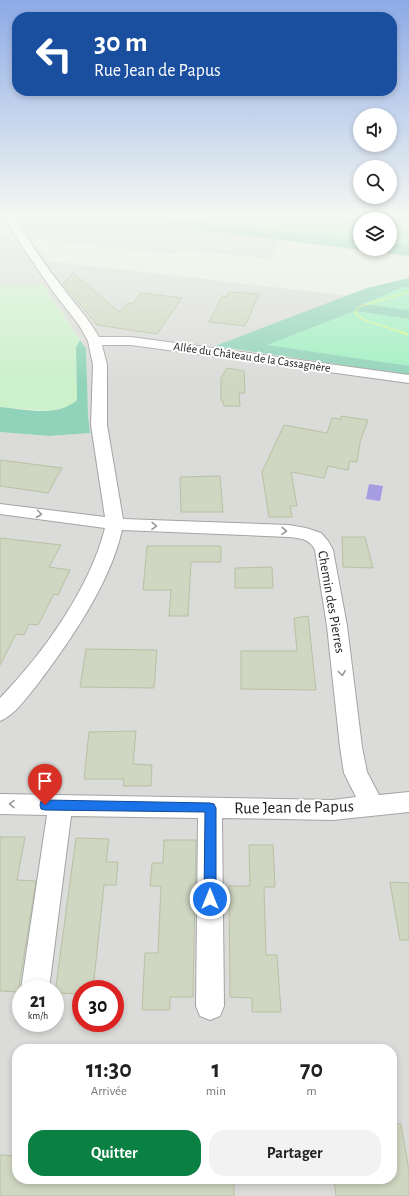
<!DOCTYPE html>
<html lang="fr">
<meta charset="utf-8">
<style>
:root{--surface:#fff;--page:#f2f2f2;--text:#222;--muted:#767676;--accent:#0b8043}
body{margin:0;font-family:"Alegreya Sans",sans-serif;background:var(--page);color:var(--text);height:100vh;display:flex;flex-direction:column;font-size:15px;white-space:nowrap}
*{box-sizing:border-box;margin:0}
p{font-size:13px;color:var(--muted)}
.icon{flex:none;width:22px;height:22px;fill:none;stroke:currentColor;stroke-width:2;stroke-linecap:round;stroke-linejoin:round}
.map{position:relative;flex:1;overflow:hidden}
.side{position:absolute;left:12px;top:1044px;width:385px;height:140px;display:flex;flex-direction:column;background:var(--surface);border-radius:16px;box-shadow:0 2px 6px #0003}
.side>*{flex:none}
.banner{position:absolute;left:12px;top:12px;width:385px;height:84px;border-radius:16px;box-shadow:0 2px 6px #0003;background:#1a4fa0;color:#fff;overflow:hidden}
.buttons{position:absolute;left:353px;top:108px;display:grid;gap:8px}
.buttons a{display:grid;place-items:center;width:44px;height:44px;border-radius:50%;background:var(--surface);box-shadow:0 2px 6px #0003;font-size:20px}
.speed{position:absolute;left:12px;top:980px;display:flex;gap:8px;font-size:20px;font-weight:700;text-align:center}
.speed>*{display:grid;place-content:center;width:52px;height:52px;border-radius:50%;background:var(--surface);box-shadow:0 2px 6px #0003;line-height:1}
.speed small{font-size:10px;font-weight:400}
.speed .limit{border:6px solid #d22;background:#fff;color:#111}
.pin{position:absolute;display:grid;place-items:center;width:34px;height:34px;color:#fff;margin:-41px -17px;border-radius:50% 50% 50% 0;rotate:-45deg;box-shadow:0 0 4px #0007}
.pin .icon{rotate:45deg}
.me{position:absolute;width:44px;margin:-22px;rotate:0deg;stroke-linejoin:round;filter:drop-shadow(0 0 3px #0008)}
.turn{display:flex;align-items:center;gap:14px;height:84px;padding:0 16px;font-size:18px}
.turn .icon{width:52px;height:52px;stroke-width:2.5}
.turn b{display:block;font-size:28px;line-height:34px}
.eta{display:flex;justify-content:space-evenly;align-items:center;height:68px;text-align:center}
.eta b{font-size:24px;font-weight:700;line-height:28px}
.action{display:flex;gap:8px;margin-top:auto;padding:8px 16px}
.action a{flex:1;height:46px;border-radius:16px;background:var(--accent);color:#fff;font-size:16px;font-weight:700;line-height:46px;text-align:center}
.action a+a{background:var(--page);color:var(--text)}
.map>svg:first-child{display:block}
.residential{fill:#dbdbd9;fill-rule:evenodd}
.farmland{fill:#cbf0ca}
.grass{fill:#a1efc2}
.forest{fill:#91d3ba}
.water{fill:#a69ce2}
.building{fill:#cfd6c1;stroke:#b7c2a2}
.lines{fill:none;stroke-linecap:round;stroke-linejoin:round}
.minor-casing{stroke:#a4a4a4;stroke-width:2}
.path-far1{stroke:#fdff62;stroke-width:1.5;stroke-dasharray:1 1;stroke-linecap:butt}
.path{stroke:#fdff62;stroke-width:2;stroke-dasharray:1.5 1.5;stroke-linecap:butt}
.minor{fill:#fff;fill-rule:evenodd}
.oneway{stroke:#999}
.route{fill:#1a73e8;stroke:#114b97}
.labels{text-anchor:middle;dominant-baseline:central;stroke-width:4;stroke-linejoin:round;paint-order:stroke}
.far-street-label{font-size:12px;fill:#1d1d1d;stroke:#fff}
.street-label{font-size:14px;fill:#1d1d1d;stroke:#fff}
.near-street-label{font-size:17px;fill:#1d1d1d;stroke:#fff}
</style>
<div class="map">
<svg width="409" height="1196" viewBox="0 0 409 1196">
<rect width="100%" height="100%" fill="#e7efe1"/>
<!-- residential -->
<path class="residential" d="M1,216H198L284,235L269,259L178,249L175,254L34,239L32,242L47,261L359,297L409,369V1196H0V432L49,436L90,433L88,414L86,348L43,285H0V237L10,235ZM21,989H55V1023H21ZM81,989H115V1023H81ZM17,1049H392V1179H17Z"/>
<!-- farmland -->
<path class="farmland" d="M0,285H43L80,340L76,347L77,399L70,406L50,411L0,407Z"/>
<!-- grass -->
<path class="grass" d="M209,216H409V245L390,243V219H360V240L203,223Z
M409,287V310L362,304L401,288Z
M355,311L409,319V368L408,366L266,345Z"/>
<!-- forest -->
<path class="forest" d="M164,216H209L204,223L360,240V249H390V243L409,245V256L168,226Z
M409,278V287L401,288L363,304L409,310V319L355,311L267,345L409,366V375L215,346L367,288Z
M80,340L86,348L88,414L90,433L49,436L0,432V407C25,409 57,418 77,400L76,347Z"/>
<!-- water -->
<path class="water" d="M369,484L383,486L380,501L366,499Z"/>
<!-- building -->
<path class="building" d="M73,273L119,312L128,303L132,304L141,293L182,298L157,334L97,325L63,284Z
M229,292L259,294L245,326L209,322L222,296L227,297Z
M227,368L244,371L245,393H239L240,406H224L223,401H221V378Z
M341,416L368,420L360,442L357,462L350,461L348,470L328,466L324,478L291,472L297,506H290L292,517H269L262,472L284,425L327,433L332,418L341,419Z
M0,460L47,466L62,468L48,493L0,486Z
M220,476L223,512H181L180,477Z
M342,537H365L373,568L343,567Z
M0,538L61,545L49,567L70,570L58,595L54,594L38,625L29,624L24,635L16,634L0,665Z
M147,546H221V562H191L188,616H169L171,590H143Z
M272,567L273,588H235V568Z
M308,616L316,690L241,689V651H297L294,618Z
M86,649L157,650L154,688L80,687Z
M136,731L133,764L152,765L151,786H123L124,779H84L89,732Z
M0,837H25L17,880L36,881L18,992L0,991Z
M76,838L109,839L106,862H118L116,885H104L93,989H81V994L55,993Z
M164,840H196L193,997H170V1010H142L145,953H158L161,886H150L152,863H163Z
M249,845H273L275,887H264L266,955H277L281,1012H252V998L230,997L229,886H250Z
M390,882L409,883V940H400Z
M392,1124H401L409,1171V1196H336L334,1179H392Z
M0,1155L17,1156V1179H234V1196H0Z"/>
<g class="lines">
<!-- minor casing -->
<g class="minor-casing">
<path id="minor" d="M5,216H15C29,242 45,265 63,288C75,304 89,319 99,337H131L409,375V383L131,345H102L107,365V425L123,519L289,525L306,528L321,533L328,541L333,550L347,626L362,747L367,772L379,795L409,792V812L333,820L222,818L224,1006L220,1016L210,1020L200,1016L196,1006L198,818L71,816L49,989H21L47,815L0,814V794L333,800L356,797L344,773L340,747L327,626L315,550C310,539 300,538 289,537L122,530C110,584 70,641 37,685C27,697 15,715 0,721V698C43,654 90,588 105,528L0,514V504L105,517L91,425L93,365L88,341L79,325L54,293L16,237Z"/>
</g>
<!-- path-far1 -->
<path class="path-far1" d="M404,333L364,320L355,313L358,307L409,292"/>
<!-- path -->
<path class="path" d="M401,332L409,335"/>
<!-- minor -->
<use href="#minor" class="minor"/>
</g>
<!-- one-way arrows -->
<defs><path id="oneway-chevron" d="M-2-3.5L2.5 0L-2 3.5" fill="none" stroke-width="1.6" stroke-linecap="round" stroke-linejoin="round"/></defs>
<g class="oneway">
<use href="#oneway-chevron" transform="translate(39 514) rotate(7)"/>
<use href="#oneway-chevron" transform="translate(154 526) rotate(2)"/>
<use href="#oneway-chevron" transform="translate(284 531) rotate(3)"/>
<use href="#oneway-chevron" transform="translate(342 673) rotate(83)"/>
<use href="#oneway-chevron" transform="translate(12 804) rotate(-179)"/>
</g>
<!-- sky -->
<linearGradient id="sky" x2="0" y2="1"><stop stop-color="#8daae6"/><stop offset="0.56" stop-color="#f4f8f2"/><stop offset="1" stop-color="#f4f8f2" stop-opacity="0"/></linearGradient>
<rect width="409" height="384" fill="url(#sky)"/>
<!-- route -->
<path class="route" d="M45,800L210,803L214,804L216,808V899L215,903L210,905L206,903L204,899L205,812L45,810L41,809L40,805L41,801Z"/>
<g class="labels">
<!-- far-street labels -->
<g class="far-street-label">
<text transform="translate(252 357) rotate(8)">Allée du Château de la Cassagnère</text>
</g>
<!-- street labels -->
<g class="street-label">
<text transform="translate(331 602) rotate(80)">Chemin des Pierres</text>
</g>
<!-- near-street labels -->
<g class="near-street-label">
<text transform="translate(294 807) rotate(-1)">Rue Jean de Papus</text>
</g>
</g>
</svg>
<div class="buttons">
<a><svg class="icon" aria-label="sound" viewBox="0 0 24 24"><path d="M4 9h4l5-4v14l-5-4H4zM17 9q2 3 0 6"/></svg></a>
<a><svg class="icon" aria-label="search" viewBox="0 0 24 24"><circle cx="10" cy="10" r="6"/><path d="M15 15l6 6"/></svg></a>
<a><svg class="icon" aria-label="layers" viewBox="0 0 24 24"><path d="M12 4l9 5-9 5-9-5zM3 14l9 5 9-5"/></svg></a>
</div>
<div class="speed"><div>21<small>km/h</small></div><div class="limit">30</div></div>
<div class="pin" style="left:45px;top:805px;background:#d93025"><svg class="icon" aria-label="arrive" viewBox="0 0 24 24"><path d="M6 21V4h12l-3 4 3 4H6"/></svg></div>
<svg class="me" style="left:210px;top:899px" viewBox="-20 -20 40 40"><circle r="17" fill="#1a73e8" stroke="#fff" stroke-width="3"/><path d="M0-11L8 9 0 5-8 9z" fill="#fff"/></svg>
<div class="banner">
<div class="turn"><svg class="icon" aria-label="left" viewBox="0 0 24 24"><path d="M17 20v-9H6M10 6l-5 5 5 5"/></svg><div><b>30 m</b>Rue Jean de Papus</div></div>
</div>
<section class="side">
<div class="eta">
<div><b>11:30</b><p>Arrivée</p></div>
<div><b>1</b><p>min</p></div>
<div><b>70</b><p>m</p></div>
</div>
<div class="action"><a>Quitter</a><a>Partager</a></div>
</section>
</div>
